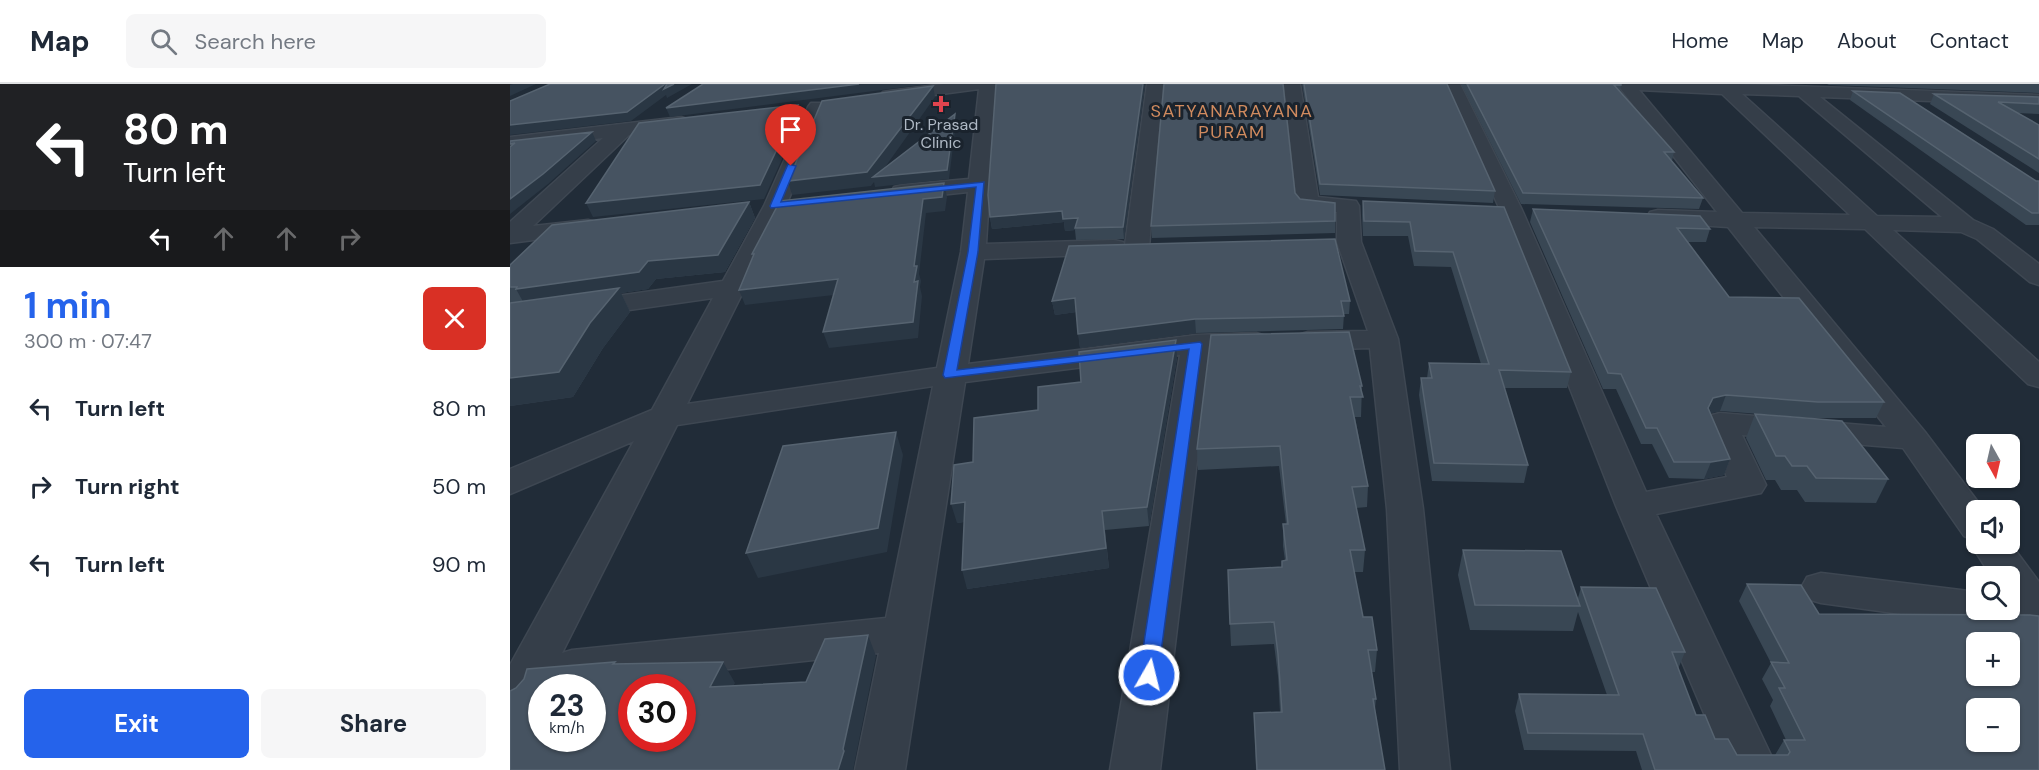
<!DOCTYPE html>
<meta charset="utf-8">
<style>
:root{--surface:#fff;--page:#f6f6f7;--text:#1f2937;--muted:#747a83;--line:#e0e1e3;--accent:#2563eb}
body{margin:0;font-family:"DM Sans",sans-serif;background:var(--page);color:var(--text);height:100vh;display:flex;flex-direction:column;font-size:22px;white-space:nowrap}
*{box-sizing:border-box;margin:0}
p{font-size:20px;color:var(--muted)}
.icon{flex:none;width:33px;height:33px;fill:none;stroke:currentColor;stroke-width:2;stroke-linecap:round;stroke-linejoin:round}
.map{position:relative;flex:1;overflow:hidden}
.details{display:flex;flex-direction:column;background:var(--surface);width:510px}
.details>*{flex:none}
.top-card{background:#202124;color:#fff;overflow:hidden}
.needle{width:39px;rotate:172deg}
.tools{position:absolute;left:1456px;top:350px;display:grid;gap:12px}
.tools a{display:grid;place-items:center;width:54px;height:54px;border-radius:9px;background:var(--surface);box-shadow:0 2px 4px #0004;font-size:30px}
.speed{position:absolute;left:18px;top:590px;display:flex;gap:12px;font-size:30px;font-weight:700;text-align:center}
.speed>*{display:grid;place-content:center;width:78px;height:78px;border-radius:50%;background:var(--surface);box-shadow:0 2px 4px #0004;line-height:1}
.speed small{font-size:15px;font-weight:400}
.speed .limit{border:9px solid #d22;background:#fff;color:#111}
.pin{position:absolute;display:grid;place-items:center;width:51px;height:51px;color:#fff;margin:-62px -26px;border-radius:50% 50% 50% 0;rotate:-45deg;box-shadow:0 0 6px #0007}
.pin .icon{rotate:45deg}
.me{position:absolute;width:66px;margin:-33px;rotate:8deg;stroke-linejoin:round;filter:drop-shadow(0 0 4px #0008)}
.turn{display:flex;align-items:center;gap:21px;height:126px;padding:0 24px;font-size:27px}
.turn .icon{width:78px;height:78px;stroke-width:2.5}
.turn b{display:block;font-size:42px;line-height:51px}
.lanes{display:flex;align-items:center;height:57px;padding:0 24px;background:#0003;justify-content:center;gap:30px;direction:ltr}
.lanes .off{opacity:.35}
.round{display:grid;place-items:center;flex:none;width:63px;height:63px;border-radius:9px;background:var(--page)}
.summary{display:flex;align-items:center;justify-content:space-between;height:102px;padding:0 24px}
h1{font-size:36px;font-weight:700;line-height:45px;color:var(--accent)}
.button{display:flex;gap:12px;margin-top:auto;padding:12px 24px}
.button a{flex:1;height:69px;border-radius:9px;background:var(--accent);color:#fff;font-size:24px;font-weight:700;line-height:69px;text-align:center}
.button a+a{background:var(--page);color:var(--text)}
ul{padding:0;list-style:none}
li{display:flex;align-items:center;gap:18px;height:78px;padding:0 24px}
li div{flex:1}
li b{display:block;font-size:22px}
li em{font-style:normal}
header{display:flex;align-items:center;gap:36px;box-sizing:border-box;height:84px;padding:0 30px;background:var(--surface);border-bottom:2px solid var(--line)}
header strong{font-size:28px}
nav{display:flex;gap:33px;margin-inline-start:auto;font-size:21px}
.search{width:420px;height:54px;background:var(--page);display:flex;align-items:center;gap:15px;box-sizing:border-box;padding:0 21px;border-radius:9px;color:var(--muted);font-size:22px}
main{display:flex;flex:1;min-height:0}
.map>svg:first-child{display:block}
.lines{fill:none;stroke-linecap:round;stroke-linejoin:round}
.minor-casing{stroke:#3e4752;stroke-width:3}
.minor{fill:#353e49;fill-rule:evenodd}
.wall{fill:#394754}
.shaded-wall{fill:#2a3744}
.building{fill:#465361;stroke:#566370;stroke-width:1.5;fill-rule:evenodd}
.route{fill:#2563eb;stroke:#184099;stroke-width:1.5}
.health-dot{fill:#e0444e;stroke:#1a232d;stroke-width:2}
.labels{text-anchor:middle;dominant-baseline:central;stroke-width:6;stroke-linejoin:round;paint-order:stroke}
.far-poi-label{font-size:16px;fill:#afb9c5;stroke:#1a232d}
.far-quarter-label{font-size:18px;letter-spacing:1.5px;fill:#d18b5f;stroke:#1a232d}
</style>
<header>
<strong>Map</strong>
<div class="search"><svg class="icon" aria-label="search" viewBox="0 0 24 24"><circle cx="10" cy="10" r="6"/><path d="M15 15l6 6"/></svg>Search here</div>
<nav><a>Home</a><a>Map</a><a>About</a><a>Contact</a></nav>
</header>
<main>
<section class="details">
<div class="top-card">
<div class="turn"><svg class="icon" aria-label="left" viewBox="0 0 24 24"><path d="M17 20v-9H6M10 6l-5 5 5 5"/></svg><div><b>80 m</b>Turn left</div></div>
<div class="lanes"><svg class="icon" aria-label="left" viewBox="0 0 24 24"><path d="M17 20v-9H6M10 6l-5 5 5 5"/></svg><svg class="icon off" aria-label="ahead" viewBox="0 0 24 24"><path d="M12 20V5M6 11l6-6 6 6"/></svg><svg class="icon off" aria-label="ahead" viewBox="0 0 24 24"><path d="M12 20V5M6 11l6-6 6 6"/></svg><svg class="icon off" aria-label="right" viewBox="0 0 24 24"><path d="M7 20v-9h11M14 6l5 5-5 5"/></svg></div>
</div>
<div class="summary"><div><h1>1 min</h1><p>300 m · 07:47</p></div><a class="round" style="background:#d93025;color:#fff"><svg class="icon" aria-label="close" viewBox="0 0 24 24"><path d="M6 6l12 12M18 6L6 18"/></svg></a></div>
<ul>
<li><svg class="icon" aria-label="left" viewBox="0 0 24 24"><path d="M17 20v-9H6M10 6l-5 5 5 5"/></svg><div><b>Turn left</b></div><em>80 m</em></li>
<li><svg class="icon" aria-label="right" viewBox="0 0 24 24"><path d="M7 20v-9h11M14 6l5 5-5 5"/></svg><div><b>Turn right</b></div><em>50 m</em></li>
<li><svg class="icon" aria-label="left" viewBox="0 0 24 24"><path d="M17 20v-9H6M10 6l-5 5 5 5"/></svg><div><b>Turn left</b></div><em>90 m</em></li>
</ul>
<div class="button"><a>Exit</a><a>Share</a></div>
</section>
<div class="map">
<svg width="1529" height="686" viewBox="0 0 1529 686">
<rect width="100%" height="100%" fill="#212c38"/>
<g class="lines">
<!-- minor casing -->
<g class="minor-casing">
<path id="minor" d="M434,0H486L476,160L604,156L613,158L615,161L637,0H653L639,163L636,168L627,170L618,168L616,164L613,168L604,170L474,175L458,280L686,251L746,249L756,252L760,258L756,264L700,268L650,686H600L670,271L455,298L395,686H345L369,569L62,602L46,597L42,589L16,630L0,635V581L124,357L0,410V385L142,326L203,214L0,243V227L213,197L254,122L298,23L301,19H313L316,23L276,122L177,320L427,284L451,168L458,108L392,115L384,113L381,108L384,103L392,101L459,95L469,5L379,17L373,16L370,12L373,8L379,7ZM423,302L376,534L62,566L52,569L167,341Z
M774,0H790L808,113L846,117L849,122L851,158L888,255L913,425L940,686H890L877,425L860,264L798,266L788,263L784,257L788,251L798,248L858,247L827,158V128L790,124L787,119Z
M934,0H950L1012,126L1136,408L1217,393L1194,339L1198,332L1210,329L1376,343L1218,143L1140,138L1137,133L1140,128L1148,126L1207,128L1107,0H1226L1529,11V21L1310,13L1463,136L1483,145L1529,180V201L1520,198L1467,155L1451,148L1383,146L1529,278V303L1518,300L1355,145L1244,143L1415,348L1474,426H1467V459H1500L1529,498V549L1311,519L1297,515L1291,504L1297,493L1311,489L1467,508V525H1500V492H1481L1460,459L1462,455L1454,452L1393,364L1232,351L1256,401L1251,409L1146,430L1268,686H1218L1106,422L990,126ZM1129,6L1212,10L1340,131L1232,129ZM1232,10L1289,12L1432,133L1367,132Z
M171,33L177,35L180,39L177,43L119,51L23,142L78,136L86,138L90,143L86,148L0,159V138L93,54L0,65V53Z"/>
</g>
<!-- minor -->
<use href="#minor" class="minor"/>
</g>
<!-- wall -->
<path class="wall" d="M635,0L614,155L566,156L565,146L555,147L554,138L482,145L480,133Z
M792,0H937L985,107L983,119L810,111Z
M951,0H1111V1L1110,7L1164,68L1162,77L1193,114L1189,125L1011,120Z
M1317,0H1529V9L1319,1Z
M1343,7L1526,97H1529V141H1516L1340,16Z
M1424,10L1529,13V30L1507,29L1529,41V89L1420,20Z
M785,109L790,115L825,137V149L642,154L641,142Z
M853,117L994,123L1061,288L1057,304H994L1018,381L1014,399L922,397L909,311L911,294H917L919,279L971,280L941,183L904,182L898,152H853L852,131Z
M239,118L245,134L215,188L146,195L138,205L111,209L120,228L93,264L63,313L0,322V181Z
M1023,125L1200,145L1196,158H1178L1219,213L1374,318L1366,334H1301L1210,327L1200,329L1220,375L1214,391L1194,395L1159,394L1142,360H1131L1106,305H1093L1020,138Z
M542,217H840L839,230H834L833,245L686,249L570,264L566,228L545,231Z
M701,251L852,302L851,333H845L858,402L857,423L846,424L855,466L853,488H844L853,533L867,566L865,588H862L866,615L865,625L875,686H746L744,629L770,628L768,592L764,560L721,562L720,540L772,483V477L775,476L773,462V440H776L769,382L688,386L687,365Z
M667,274L639,442L595,446L599,484L457,505L454,438L447,439L528,326L571,298Z
M1245,330L1378,395L1366,419L1295,418L1287,406H1271L1265,396H1256L1236,354Z
M953,466L1068,514L1071,503L1175,568L1168,585L1186,631L1205,655L1227,671H1265L1274,656H1276L1260,622L1263,616L1252,595L1261,579L1229,517L1237,500L1309,530L1529,686H1132L1126,667L1014,666L1005,627L1009,610L1097,611L1068,528L1063,547L960,546L948,491Z"/>
<!-- shaded-wall -->
<path class="shaded-wall" d="M3,0H26L0,12V1Z
M155,0H182L157,14L156,11L121,37L0,51V41Z
M349,0H419L160,33L156,24Z
M633,0H635L614,155L613,143Z
M423,2L425,13L368,93L445,30L446,38L439,95L365,103L364,98L361,102L282,111L278,97Z
M288,21L291,33L254,115L83,133L76,119Z
M82,48L86,57L38,100L0,130V115Z
M434,99L437,113L435,127L416,129L409,190L411,197L410,203L412,212L408,254L319,264L313,248L404,198V182L413,115Z
M239,118L245,134L215,188L146,195L138,205L111,209L120,228L93,264L63,313L0,322V294L16,223L6,205L138,177Z
M552,127L568,134L565,146L555,147L554,138L482,145L480,133Z
M328,195L333,210L235,221L229,206Z
M565,214L567,228L545,231L542,217Z
M685,235L686,249L570,264L568,250Z
M666,256L667,274L639,442L637,423Z
M1216,311L1210,327L1197,330L1198,324L1203,314Z
M386,348L393,371L377,468L248,494L236,469Z
M1220,375L1214,391L1194,395L1201,378Z
M455,418L460,437L447,439L441,420Z
M592,427L599,484L457,505L452,486Z
M358,551L366,572L343,686H328Z
M213,578L225,599L212,624L200,603Z"/>
<!-- building -->
<path class="building" d="M40,0H155L117,28L0,41V17Z
M157,0H164L154,5Z
M193,0H349L156,24Z
M486,0H633L613,143L565,144L568,134L553,135L552,127L480,133L478,111Z
M654,0H773L785,109L790,115L825,119V137L641,142Z
M794,0H937L985,107L810,100Z
M957,0H1111V1H1104L1164,68H1154L1193,114L1013,109Z
M423,2L357,88L278,97L312,17Z
M1343,7L1390,9L1526,97H1529V129H1522Z
M1424,10L1529,13V20L1488,18L1529,41V75Z
M288,21L250,101L76,119L129,39Z
M445,30L437,86L363,93Z
M82,48L33,90L0,115V63L5,59L0,60V57Z
M434,99L432,113L413,115L404,182H407L404,198L408,197L403,238L313,248L328,195L229,206L244,170H242L270,117Z
M853,117L994,123L1061,288L989,286L1018,381L924,379L911,294H922L919,279L979,280L943,168L905,167L900,138L854,137Z
M239,118L208,171L138,177L129,188L6,205L7,203H0V181L42,141Z
M1023,125L1190,132L1200,145L1167,144L1219,213L1289,214L1374,318H1308L1216,311L1203,314L1198,324L1220,375L1201,378H1164L1147,344H1136L1111,290L1098,289Z
M825,155L840,217H831L834,232L685,235L568,250L565,214L542,217L559,162Z
M109,204L80,239L49,288L0,294V219Z
M839,248L852,302H850L853,313H840L858,402L842,403L855,466H840L853,533H862L867,566H858L866,615H863L875,686H747L744,629L772,628L768,570L764,538L720,540L718,486L772,483V477L777,476L773,440H778L770,362L687,365L701,251Z
M666,256L637,423L592,427L596,464L452,486L455,418L441,420L444,381L463,378L464,334L528,326V303L571,298L569,268Z
M1245,330L1332,337L1378,395L1306,394L1297,382H1282L1275,372H1266Z
M386,348L368,444L236,469L273,362Z
M953,466L1051,467L1070,522L965,521Z
M1237,500L1291,501L1309,530L1520,531L1529,532V686H1145L1133,650L1018,649L1009,610L1109,611L1071,503L1146,504L1175,568H1162L1186,631H1195L1205,655H1218L1227,671H1278L1280,668L1274,656H1295L1269,604H1275L1261,578L1279,579ZM1467,558H1500V591H1467ZM1467,624H1500V657H1467Z
M358,551L333,665L334,667L328,686H0V607L6,604L14,595L17,585L105,578L103,580L213,578L200,603L296,598L315,555ZM32,603H82V654H32ZM122,603H172V654H122Z"/>
<!-- route -->
<path class="route" d="M278,80L286,82L271,118L474,98L468,168L447,286L690,258L692,260L648,591L645,597L639,599L632,597L629,591L679,265L435,294L433,291L458,168L466,103L261,124L260,122Z"/>
<!-- markers -->
<path class="health-dot" d="M428 11h6v6h6v6h-6v6h-6v-6h-6v-6h6z"/>
<g class="labels">
<!-- far-poi labels -->
<g class="far-poi-label">
<text x="431" y="40">Dr. Prasad<tspan x="431" dy="18">Clinic</tspan></text>
</g>
<!-- far-quarter labels -->
<g class="far-quarter-label">
<text x="722" y="27">SATYANARAYANA<tspan x="722" dy="21">PURAM</tspan></text>
</g>
</g>
</svg>
<div class="tools">
<a><svg class="needle" viewBox="-14 -14 28 28"><path d="M0-13l5 13h-10z" fill="#e53935"/><path d="M0 13l5-13h-10z" fill="#747a83"/></svg></a>
<a><svg class="icon" aria-label="sound" viewBox="0 0 24 24"><path d="M4 9h4l5-4v14l-5-4H4zM17 9q2 3 0 6"/></svg></a>
<a><svg class="icon" aria-label="search" viewBox="0 0 24 24"><circle cx="10" cy="10" r="6"/><path d="M15 15l6 6"/></svg></a>
<a>+</a>
<a>−</a>
</div>
<div class="speed"><div>23<small>km/h</small></div><div class="limit">30</div></div>
<div class="pin" style="left:281px;top:82px;background:#d93025"><svg class="icon" aria-label="arrive" viewBox="0 0 24 24"><path d="M6 21V4h12l-3 4 3 4H6"/></svg></div>
<svg class="me" style="left:639px;top:591px" viewBox="-20 -20 40 40"><circle r="17" fill="#2563eb" stroke="#fff" stroke-width="3"/><path d="M0-11L8 9 0 5-8 9z" fill="#fff"/></svg>
</div>
</main>
